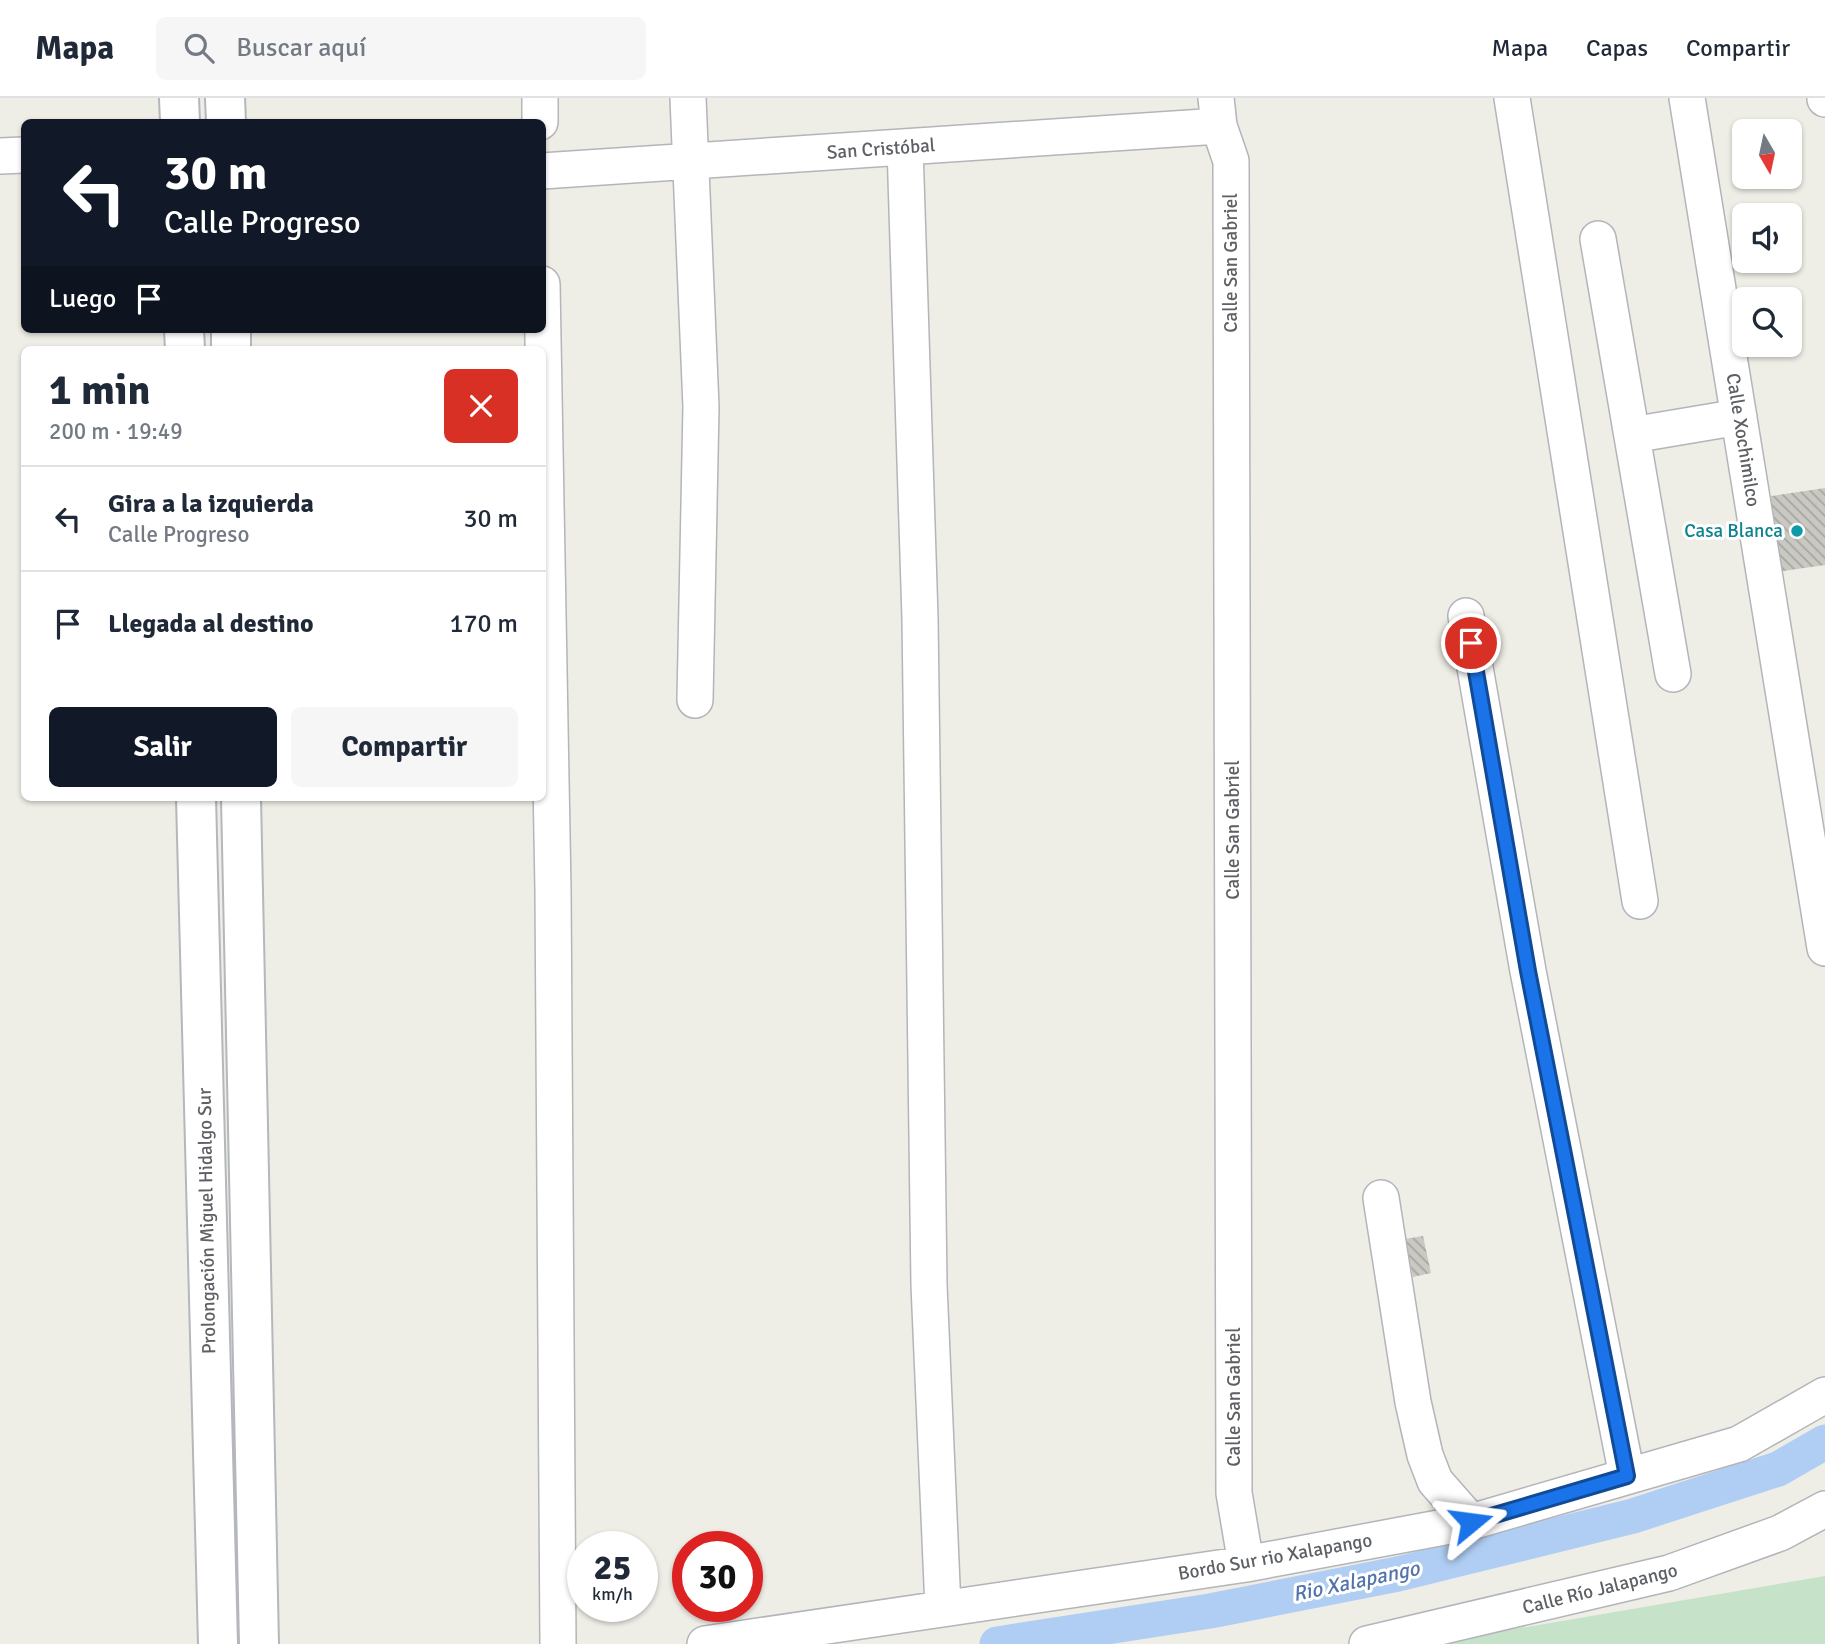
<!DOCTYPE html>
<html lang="es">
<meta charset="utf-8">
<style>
:root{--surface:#fff;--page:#f6f6f7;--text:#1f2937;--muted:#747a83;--line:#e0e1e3;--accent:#111827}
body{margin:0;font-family:Signika,sans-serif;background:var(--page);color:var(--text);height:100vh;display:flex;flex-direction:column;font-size:26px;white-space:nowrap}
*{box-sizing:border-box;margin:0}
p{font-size:23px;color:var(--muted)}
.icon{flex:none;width:38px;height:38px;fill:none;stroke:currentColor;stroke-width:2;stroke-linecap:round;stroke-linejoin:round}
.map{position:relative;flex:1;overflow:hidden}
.details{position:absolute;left:21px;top:248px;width:525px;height:455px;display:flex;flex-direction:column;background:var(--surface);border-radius:10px;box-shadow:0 2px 5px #0004}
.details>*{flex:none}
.hud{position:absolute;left:21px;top:21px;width:525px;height:214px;border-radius:10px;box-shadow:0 2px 5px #0004;background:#111827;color:#fff;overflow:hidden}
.needle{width:46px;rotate:171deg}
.tools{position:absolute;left:1732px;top:21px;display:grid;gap:14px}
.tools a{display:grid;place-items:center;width:70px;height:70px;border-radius:10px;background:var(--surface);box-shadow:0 2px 5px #0004;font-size:35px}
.speed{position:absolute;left:567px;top:1433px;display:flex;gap:14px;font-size:35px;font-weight:700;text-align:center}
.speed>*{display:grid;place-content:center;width:91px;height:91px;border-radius:50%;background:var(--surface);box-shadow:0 2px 5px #0004;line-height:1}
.speed small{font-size:18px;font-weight:400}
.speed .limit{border:10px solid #d22;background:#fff;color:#111}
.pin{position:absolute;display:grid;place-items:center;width:60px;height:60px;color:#fff;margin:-30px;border:4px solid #fff;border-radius:50%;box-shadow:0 2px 7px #0007}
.me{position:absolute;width:77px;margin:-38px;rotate:74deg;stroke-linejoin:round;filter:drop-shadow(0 0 5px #0008)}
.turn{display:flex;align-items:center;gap:24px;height:147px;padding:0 28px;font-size:32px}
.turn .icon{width:91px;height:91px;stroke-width:2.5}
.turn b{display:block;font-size:49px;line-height:60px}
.then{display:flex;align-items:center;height:66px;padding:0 28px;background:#0003;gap:14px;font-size:26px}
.round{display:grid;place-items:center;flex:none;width:74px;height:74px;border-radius:10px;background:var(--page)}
.head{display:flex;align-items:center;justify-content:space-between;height:119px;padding:0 28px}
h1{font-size:42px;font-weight:800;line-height:52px}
.action{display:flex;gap:14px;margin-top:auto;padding:14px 28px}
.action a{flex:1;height:80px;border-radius:10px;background:var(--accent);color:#fff;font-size:28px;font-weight:800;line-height:80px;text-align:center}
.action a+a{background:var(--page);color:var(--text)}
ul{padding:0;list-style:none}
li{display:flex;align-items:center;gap:21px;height:105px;padding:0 28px;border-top:2px solid var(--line)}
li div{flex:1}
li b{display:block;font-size:26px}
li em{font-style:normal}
header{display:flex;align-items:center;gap:42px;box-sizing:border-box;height:98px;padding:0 35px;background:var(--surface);border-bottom:2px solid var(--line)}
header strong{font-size:33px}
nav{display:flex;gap:38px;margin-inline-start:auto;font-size:24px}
.search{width:490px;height:63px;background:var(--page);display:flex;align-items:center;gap:18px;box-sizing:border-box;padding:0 24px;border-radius:10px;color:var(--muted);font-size:26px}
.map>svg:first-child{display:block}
.grass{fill:#c6e2c9}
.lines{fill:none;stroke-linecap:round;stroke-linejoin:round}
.canal{stroke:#b0cef4;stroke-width:35}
.building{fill:url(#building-back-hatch)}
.minor-casing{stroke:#b3b5b9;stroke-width:38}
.secondary-casing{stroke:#b4b7bb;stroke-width:42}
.minor{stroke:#fff;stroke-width:35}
.secondary{stroke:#fff;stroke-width:38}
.route-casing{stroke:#114b97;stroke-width:18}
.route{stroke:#1a73e8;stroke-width:12}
.culture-dot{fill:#0f9aa8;stroke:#fff;stroke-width:2.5}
.labels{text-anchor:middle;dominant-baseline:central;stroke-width:6;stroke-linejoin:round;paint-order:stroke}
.street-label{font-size:19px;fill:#5d6064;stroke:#fff}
.culture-label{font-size:19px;fill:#0d838f;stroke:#fff;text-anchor:end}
.water-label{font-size:21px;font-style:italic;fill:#5373ac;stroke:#fff}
</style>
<header>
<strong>Mapa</strong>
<div class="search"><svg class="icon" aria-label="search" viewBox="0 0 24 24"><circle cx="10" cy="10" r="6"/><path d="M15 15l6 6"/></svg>Buscar aquí</div>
<nav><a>Mapa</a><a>Capas</a><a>Compartir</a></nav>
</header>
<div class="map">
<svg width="1825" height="1546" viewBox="0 0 1825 1546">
<defs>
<pattern id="building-back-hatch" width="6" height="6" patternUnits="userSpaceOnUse" patternTransform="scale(1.75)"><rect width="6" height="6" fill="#c9c8c2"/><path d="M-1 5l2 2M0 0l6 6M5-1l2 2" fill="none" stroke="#a6a6a1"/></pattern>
</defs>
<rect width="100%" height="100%" fill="#eeede6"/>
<!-- grass -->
<path class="grass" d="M1825,1478V1546H1427Z"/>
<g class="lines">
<!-- canal -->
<path class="canal" d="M997,1546L1210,1513L1398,1476L1633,1418L1778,1371L1825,1344"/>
</g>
<!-- building -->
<path class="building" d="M1825,390V467L1776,474L1765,399Z
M1423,1138L1431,1175L1413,1179L1405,1141Z"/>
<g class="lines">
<!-- minor casing -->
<g class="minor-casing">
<path id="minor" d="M540,0V24
M688,0L701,309L695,602
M1216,0L1219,28L1231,63L1234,1395L1246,1466
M1512,0L1640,803
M1687,0L1825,850
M1825,0V1
M905,49L920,520L929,1187L943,1510
M0,58L24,57
M542,73L1219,28
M1598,141L1673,576
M542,186L553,792L558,1546
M1632,337L1739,319
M1466,518L1528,873L1627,1378
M1381,1100L1413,1304L1425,1357L1435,1383L1471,1424
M705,1546L1246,1466L1471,1424L1739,1346L1825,1297
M1367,1546L1669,1475L1780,1435L1825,1411"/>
</g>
<!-- secondary casing -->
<g class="secondary-casing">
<path id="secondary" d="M179,0L180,24
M225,0L226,24
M184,231L185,252
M231,231V252
M196,700L218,1546
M241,700L259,1546"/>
</g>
<!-- minor -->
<use href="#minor" class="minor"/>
<!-- secondary -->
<use href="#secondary" class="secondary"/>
</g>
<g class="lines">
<!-- route casing -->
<g class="route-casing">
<path id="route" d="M1471,545L1528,873L1627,1378L1471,1424"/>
</g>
<!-- route -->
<use href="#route" class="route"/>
</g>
<!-- markers -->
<circle class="culture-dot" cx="1797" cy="433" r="7"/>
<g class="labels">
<!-- street labels -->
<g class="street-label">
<text transform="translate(881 51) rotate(-4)">San Cristóbal</text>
<text transform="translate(1231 165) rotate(-90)">Calle San Gabriel</text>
<text transform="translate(1743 342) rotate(81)">Calle Xochimilco</text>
<text transform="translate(1233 732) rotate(-90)">Calle San Gabriel</text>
<text transform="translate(207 1123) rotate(-91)">Prolongación Miguel Hidalgo Sur</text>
<text transform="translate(1234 1299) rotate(-90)">Calle San Gabriel</text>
<text transform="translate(1275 1459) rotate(-10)">Bordo Sur rio Xalapango</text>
<text transform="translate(1600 1491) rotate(-14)">Calle Río Jalapango</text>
</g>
<!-- culture labels -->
<g class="culture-label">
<text x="1783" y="433">Casa Blanca</text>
</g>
<!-- water labels -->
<g class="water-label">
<text transform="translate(1356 1483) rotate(-12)">Rio Xalapango</text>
</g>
</g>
</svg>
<div class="tools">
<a><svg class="needle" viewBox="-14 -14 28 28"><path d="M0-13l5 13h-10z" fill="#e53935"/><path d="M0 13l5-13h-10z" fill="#747a83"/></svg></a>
<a><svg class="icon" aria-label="sound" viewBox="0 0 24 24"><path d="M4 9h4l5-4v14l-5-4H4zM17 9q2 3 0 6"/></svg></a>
<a><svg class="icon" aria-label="search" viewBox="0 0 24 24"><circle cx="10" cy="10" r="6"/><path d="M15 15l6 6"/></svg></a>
</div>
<div class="speed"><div>25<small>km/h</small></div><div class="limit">30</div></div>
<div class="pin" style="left:1471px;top:545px;background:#d93025"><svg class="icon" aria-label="arrive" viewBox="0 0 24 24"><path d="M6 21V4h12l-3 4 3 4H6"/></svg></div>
<svg class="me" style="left:1471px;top:1424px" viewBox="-20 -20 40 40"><path d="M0-17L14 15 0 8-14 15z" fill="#1a73e8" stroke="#fff" stroke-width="4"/></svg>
<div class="hud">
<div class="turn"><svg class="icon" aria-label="left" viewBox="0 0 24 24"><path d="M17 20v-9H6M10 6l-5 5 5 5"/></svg><div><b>30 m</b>Calle Progreso</div></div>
<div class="then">Luego<svg class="icon" aria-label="arrive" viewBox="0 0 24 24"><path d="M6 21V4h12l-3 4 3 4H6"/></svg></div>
</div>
<section class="details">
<div class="head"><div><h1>1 min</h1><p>200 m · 19:49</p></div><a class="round" style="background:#d93025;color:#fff"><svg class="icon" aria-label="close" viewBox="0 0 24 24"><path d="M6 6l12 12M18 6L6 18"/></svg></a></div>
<ul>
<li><svg class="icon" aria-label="left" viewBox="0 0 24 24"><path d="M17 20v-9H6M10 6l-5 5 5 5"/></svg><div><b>Gira a la izquierda</b><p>Calle Progreso</p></div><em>30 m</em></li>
<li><svg class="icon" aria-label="arrive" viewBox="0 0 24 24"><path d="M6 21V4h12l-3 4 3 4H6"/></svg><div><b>Llegada al destino</b></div><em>170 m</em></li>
</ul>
<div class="action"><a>Salir</a><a>Compartir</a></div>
</section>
</div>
